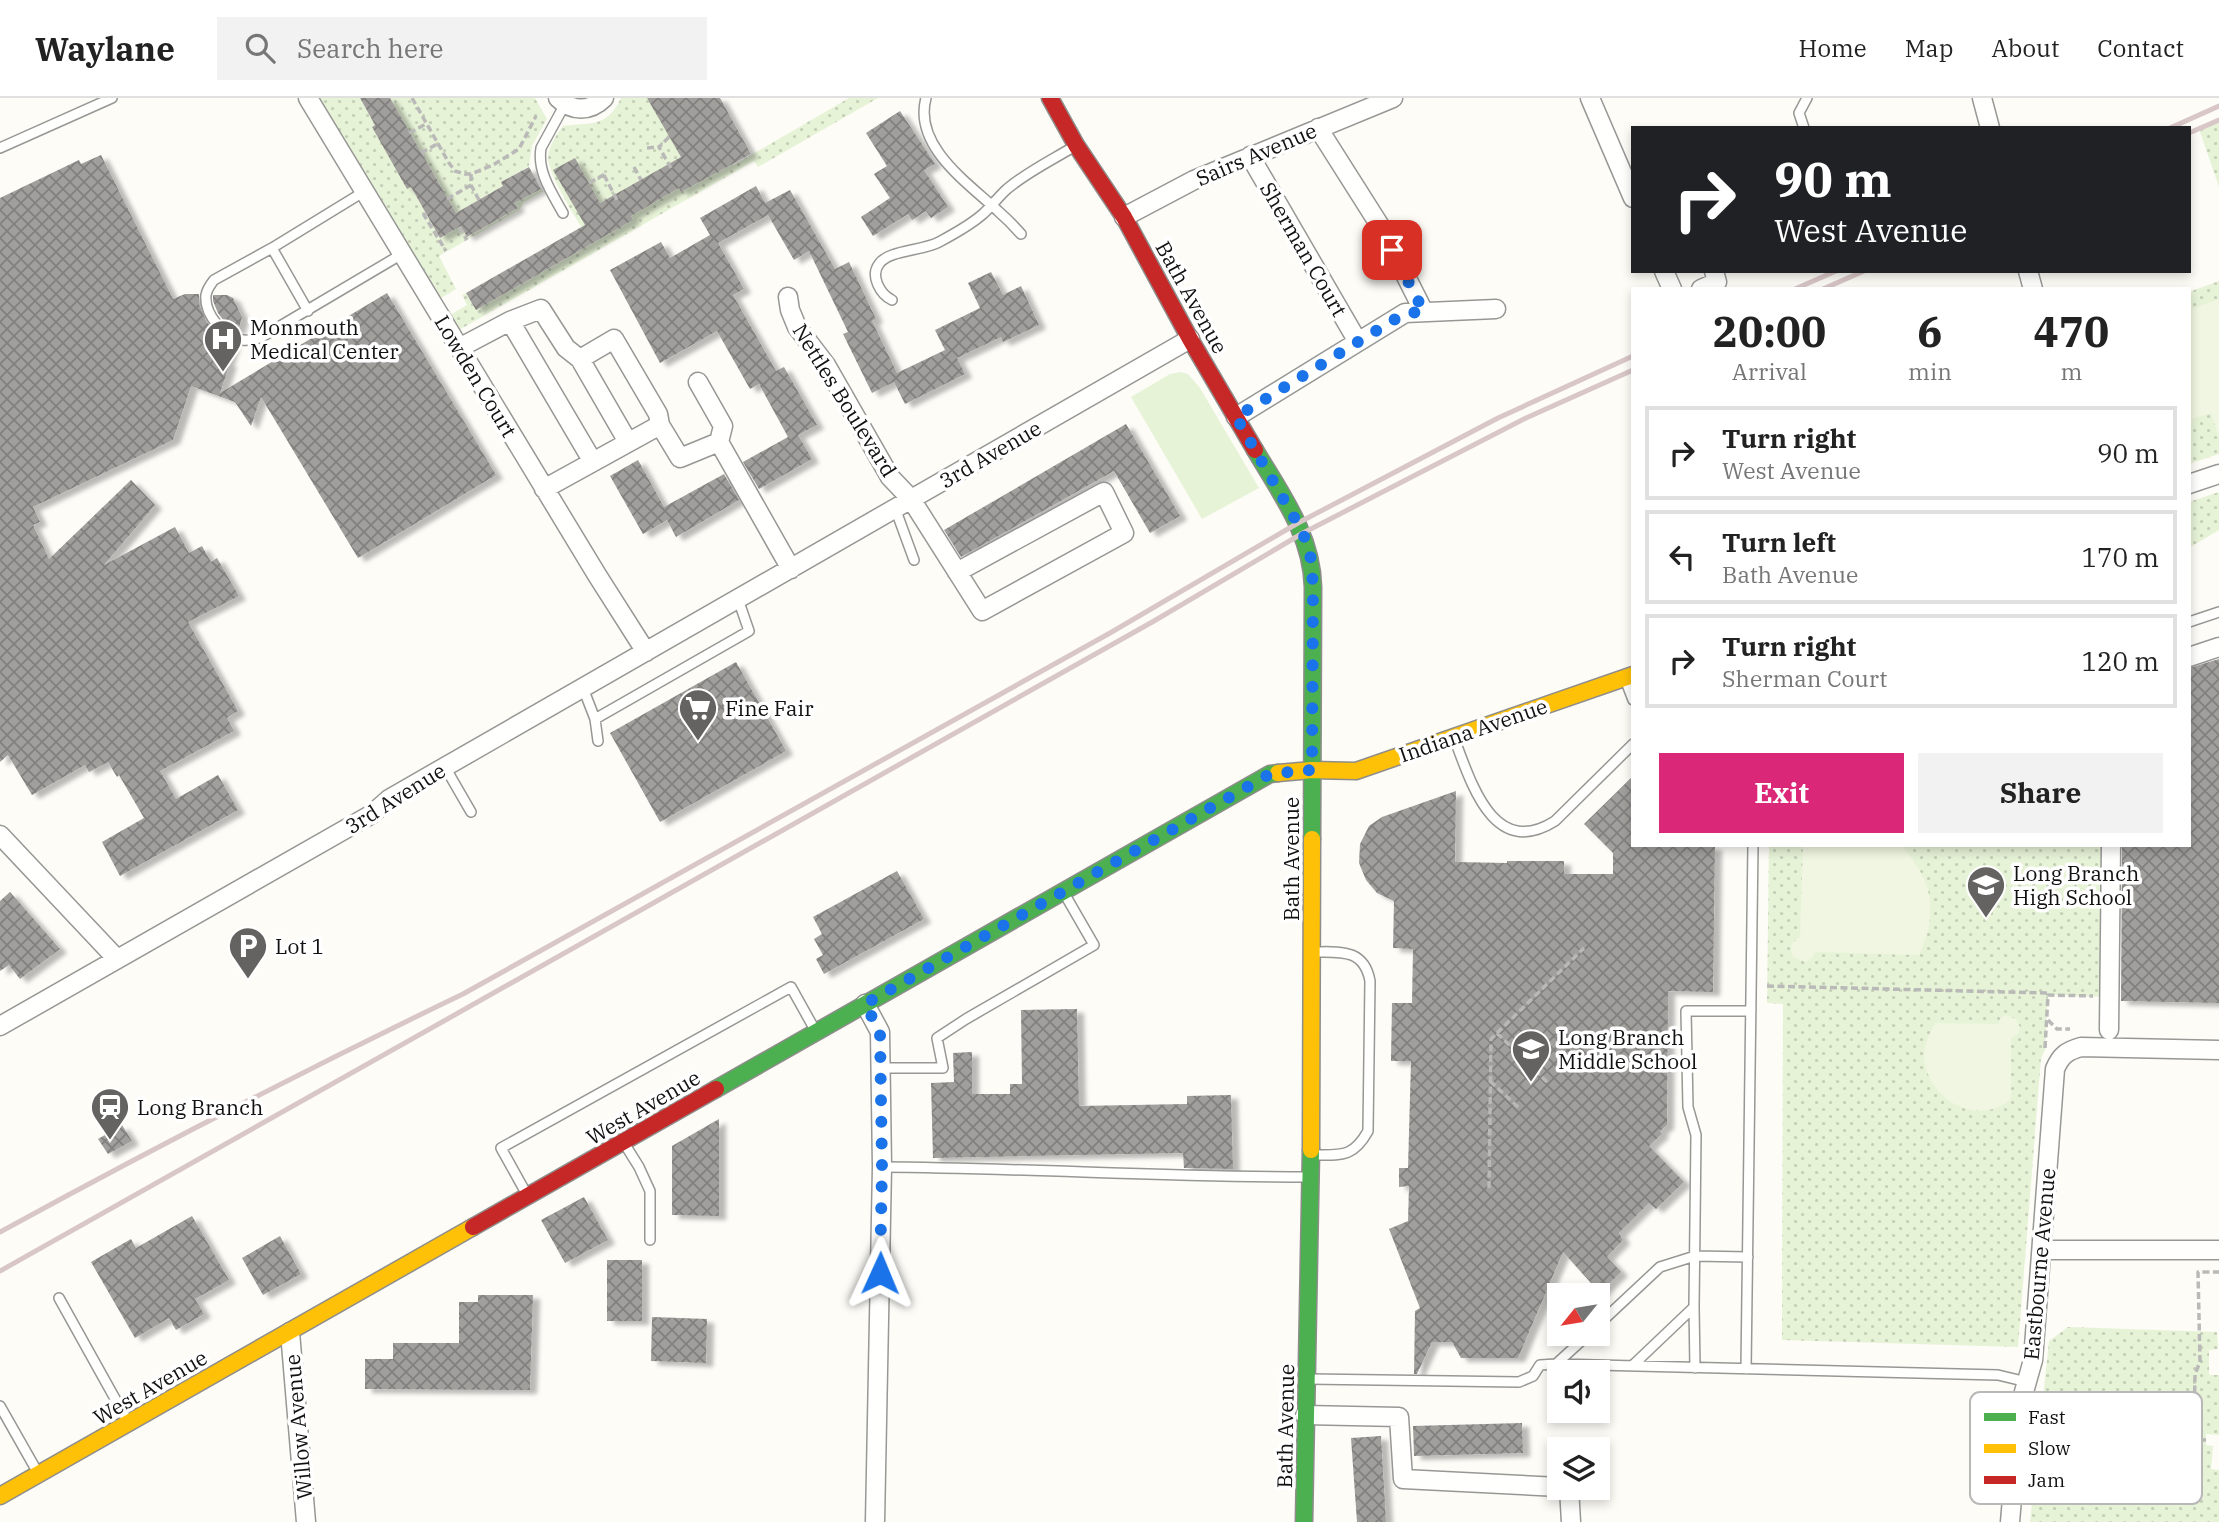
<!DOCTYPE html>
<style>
:root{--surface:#fff;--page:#f2f2f2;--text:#222;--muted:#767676;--line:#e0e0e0;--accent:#db2777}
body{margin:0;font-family:"IBM Plex Serif",serif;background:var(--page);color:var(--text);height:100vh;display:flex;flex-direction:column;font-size:26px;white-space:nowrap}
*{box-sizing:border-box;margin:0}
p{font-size:23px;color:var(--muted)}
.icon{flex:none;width:38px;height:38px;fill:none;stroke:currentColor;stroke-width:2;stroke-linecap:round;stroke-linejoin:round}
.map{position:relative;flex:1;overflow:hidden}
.side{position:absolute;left:1631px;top:189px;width:560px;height:560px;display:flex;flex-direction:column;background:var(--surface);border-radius:0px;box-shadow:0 4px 10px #0003}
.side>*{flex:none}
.top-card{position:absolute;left:1631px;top:28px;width:560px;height:147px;border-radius:0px;box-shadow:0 4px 10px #0003;background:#202124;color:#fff;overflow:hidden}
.needle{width:46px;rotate:240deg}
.fabs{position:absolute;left:1547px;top:1185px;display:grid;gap:14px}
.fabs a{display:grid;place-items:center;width:63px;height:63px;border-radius:0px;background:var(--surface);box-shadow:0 4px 10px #0003;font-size:35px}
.pin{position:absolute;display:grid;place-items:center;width:60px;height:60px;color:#fff;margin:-30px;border-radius:14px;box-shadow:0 4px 10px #0006}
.me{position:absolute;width:77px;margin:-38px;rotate:1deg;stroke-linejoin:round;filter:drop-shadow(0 0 5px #0008)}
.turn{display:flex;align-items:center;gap:24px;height:147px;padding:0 28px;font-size:32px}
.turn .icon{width:91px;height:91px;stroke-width:2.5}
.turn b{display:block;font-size:49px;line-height:60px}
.eta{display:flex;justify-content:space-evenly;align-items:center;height:119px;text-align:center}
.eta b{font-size:42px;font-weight:700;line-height:49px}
.cta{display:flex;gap:14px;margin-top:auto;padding:14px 28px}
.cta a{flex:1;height:80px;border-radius:0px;background:var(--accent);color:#fff;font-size:28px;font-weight:700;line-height:80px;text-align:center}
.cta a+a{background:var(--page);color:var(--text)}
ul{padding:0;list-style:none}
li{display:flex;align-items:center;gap:21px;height:94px;margin:0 14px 10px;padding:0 14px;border:4px solid var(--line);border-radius:0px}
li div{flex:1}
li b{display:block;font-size:26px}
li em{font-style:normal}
header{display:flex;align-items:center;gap:42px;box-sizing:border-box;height:98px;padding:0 35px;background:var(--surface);border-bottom:2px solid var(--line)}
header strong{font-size:33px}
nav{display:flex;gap:38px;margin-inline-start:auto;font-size:24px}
.search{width:490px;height:63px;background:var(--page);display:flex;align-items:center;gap:18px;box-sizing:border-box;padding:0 24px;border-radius:0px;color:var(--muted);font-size:26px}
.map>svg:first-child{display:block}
.grass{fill:url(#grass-dots)}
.park{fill:#e7f3d7}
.pitch{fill:#f0f6e1}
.building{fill:url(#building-cross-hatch);filter:url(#shadow)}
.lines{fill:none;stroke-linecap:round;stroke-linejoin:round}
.lane-casing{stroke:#979795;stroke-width:12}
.street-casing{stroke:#979795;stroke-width:21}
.fast-casing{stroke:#8e8d8b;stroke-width:19}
.slow-casing{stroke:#8e8d8b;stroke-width:19}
.jam-casing{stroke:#8e8d8b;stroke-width:19}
.path{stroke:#b9b9b8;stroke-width:3.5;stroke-dasharray:7 3.5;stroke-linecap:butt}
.lane{stroke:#fffffe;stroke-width:9}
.street{stroke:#fffffe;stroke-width:18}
.fast{stroke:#4caf50;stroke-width:16}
.slow{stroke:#ffc107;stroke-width:16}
.jam{stroke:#c62828;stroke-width:16}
.rail{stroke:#d9c6c7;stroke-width:5}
.route{stroke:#1a73e8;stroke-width:12;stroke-dasharray:0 21.6}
.labels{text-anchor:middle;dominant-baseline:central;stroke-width:7;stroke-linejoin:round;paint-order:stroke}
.street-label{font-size:21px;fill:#111;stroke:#fff}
.poi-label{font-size:21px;fill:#111;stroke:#fff;text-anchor:start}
.key{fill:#fff;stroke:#b8b8b8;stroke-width:2}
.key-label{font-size:19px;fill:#111}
</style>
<header>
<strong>Waylane</strong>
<div class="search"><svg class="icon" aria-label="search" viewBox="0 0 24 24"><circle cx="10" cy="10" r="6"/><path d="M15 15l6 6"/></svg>Search here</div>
<nav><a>Home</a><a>Map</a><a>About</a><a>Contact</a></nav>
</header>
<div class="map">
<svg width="2219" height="1424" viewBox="0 0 2219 1424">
<defs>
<pattern id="grass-dots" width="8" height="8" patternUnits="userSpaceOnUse" patternTransform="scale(1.75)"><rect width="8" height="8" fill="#e7f3d7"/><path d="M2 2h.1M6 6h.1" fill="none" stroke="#c5cfb8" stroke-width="1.8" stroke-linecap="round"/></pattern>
<pattern id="building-cross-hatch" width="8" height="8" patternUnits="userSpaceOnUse" patternTransform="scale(1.75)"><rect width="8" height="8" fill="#a19f9c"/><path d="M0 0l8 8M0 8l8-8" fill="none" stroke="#82807e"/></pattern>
<filter id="shadow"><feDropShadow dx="7" dy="4" stdDeviation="2" flood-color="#0004"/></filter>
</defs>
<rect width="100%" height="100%" fill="#fdfcf7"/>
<!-- grass -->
<path class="grass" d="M320,0H360L375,27L372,29L411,89L440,140L461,128L468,139L518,110L515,105L541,91L543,93L524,104L519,112L439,158L456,191L441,200Z
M390,0H535L547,21L532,48L529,68L502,84L503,88L456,115Z
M621,0H712L699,8L734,67L849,0H878L758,69L754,63L459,232L450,217L467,207L462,197L466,195L476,212L581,152L578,145L588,139C577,123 547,75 548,58C549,48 557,36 563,28C590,24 606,31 621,0Z
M2219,22V89L2199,31Z
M2219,183V356L2189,366V194Z
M2219,394V432L2189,450V404Z
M1769,747H2111L2109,899L2048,897L2045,952L2041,960L2018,1249L1782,1242L1783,906L1767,905Z
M2068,1229L2217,1234L2218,1251L2209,1252V1277H2219V1337L2206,1336V1347L2213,1348L2211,1371L2219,1372V1424H2030L2049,1243Z"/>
<!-- park -->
<path class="park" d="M1181,274L1188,276L1200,290L1259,390L1202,421L1131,299L1170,276Z"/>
<!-- pitch -->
<path class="pitch" d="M2219,201V340L2211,315L2189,322V264L2193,262L2189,251V212Z
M1803,747H1901C1933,783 1939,813 1919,857L1815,854L1812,860L1806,864L1793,859L1791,852L1792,845L1800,839Z
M2006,917L2016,921L2020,929L2018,936L2011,940V1001C1976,1031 1924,999 1924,956C1925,945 1930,935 1935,925L1998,926L2000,921Z"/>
<!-- building -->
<path class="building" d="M360,0H390L456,115L503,88L501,84L529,69L541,91L515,105L518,110L467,139L461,128L440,140L411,89L407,91L372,29L375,27Z
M647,0H720L751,56L681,94L679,90L631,118L633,122L476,212L466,195L585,127L553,72L575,60L600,105L681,59Z
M900,13L935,66L924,72L948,109L931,120L926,113L912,122L908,116L873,138L861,119L890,100L874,76L887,68L866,35Z
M101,57L173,201L185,196H199V206L206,223L218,237L233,247L227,265H230L220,295L387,195L496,377L358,460L261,299L251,328L235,304L191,288L173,342L33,409L40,424L33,427L49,461L131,382L155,407L104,467L175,429L189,455L202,448L211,464L217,460L239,498L188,524L238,613L227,620L234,633L160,673L176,701L218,677L238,712L120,778L102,744L144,720L119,677L117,679L108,664L89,674L85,667L32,697L8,657L0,664V100L79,62L81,66Z
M756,88L765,105L790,92L835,171L849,164L876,221L872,223L897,275L945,252L935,232L980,210L968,185L991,174L1003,197L1021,188L1039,227L1003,244L1001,239L957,260L965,276L905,306L894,284L872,295L843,236L848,234L809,153L794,162L768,117L718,145L744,191L733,197L776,273L784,269L817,327L798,337L812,361L759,391L743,364L788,339L759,286L750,291L717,233L660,265L610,172L661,144L670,160L710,137L700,120Z
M213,197H227L233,200L242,219L238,234L227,227L218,215L213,203Z
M1126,326L1180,418L1150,435L1114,373L961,459L944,432Z
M638,362L664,409L724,376L739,402L676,439L667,422L643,436L610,378Z
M2219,561V905L2121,903L2122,747H2189V570Z
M736,564L786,653L660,724L610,635Z
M1633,678V747L1715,748L1713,894L1668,893L1667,1027L1660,1033L1662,1036L1649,1048L1684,1084L1656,1111L1649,1105L1619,1135L1623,1142L1607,1159L1621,1174L1600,1195L1563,1154L1518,1260H1461L1452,1244H1432L1417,1276H1414L1415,1213L1420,1210L1389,1131L1408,1123L1409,1088L1399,1089V1070H1408L1411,963H1391L1392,905H1412L1413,851L1393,850L1394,803L1377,795L1366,782L1359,765L1360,746L1369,728L1382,719L1456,693L1455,764L1507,765V763H1564V776H1613V755L1584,726Z
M897,773L924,821L824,876L816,861L823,857L814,841L822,836L813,819Z
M10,794L60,851L20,881L9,867L0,873V803Z
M1077,911L1079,1008L1187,1006V998L1231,997L1233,1071L1184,1070L1183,1055L933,1060L931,985L954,984L953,955L972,954V996H1010V986H1022L1021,912Z
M719,1021V1118L672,1117V1048Z
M122,1027L132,1043L108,1056L98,1041Z
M584,1099L608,1142L565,1165L541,1122Z
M192,1118L229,1182L195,1201L204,1216L176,1232L169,1220L135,1240L91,1164L131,1141L136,1150Z
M280,1138L301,1176L263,1197L242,1160Z
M607,1162H642V1223H607Z
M478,1197H533L530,1292L365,1291V1261H393V1245H459V1204H478Z
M652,1219L707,1221L706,1265L651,1263Z
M1522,1325L1523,1355L1414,1358L1413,1328Z
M1381,1338L1386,1424H1357L1351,1340Z"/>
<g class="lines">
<!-- lane casing -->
<g class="lane-casing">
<path id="lane" d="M926,0C913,48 968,85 998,113C1006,120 1014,128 1021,136
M1804,30L1799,15L1807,0
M0,50L112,0
M365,93L272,150L214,182C210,187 207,191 206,197C204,216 224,240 243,242C248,243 254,241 260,240L402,156
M563,115C552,95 537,74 541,50L565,6
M272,150L308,213
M892,202C880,196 870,178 879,166C888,152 923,153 939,144C954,136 971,127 984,115C992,108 998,99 1007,91C1027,74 1052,62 1075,48
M895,410L914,462
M2189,524L2219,514
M1625,581L1633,602
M583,590L595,621L598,643
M595,621L749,533L738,501
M1454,640C1471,684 1493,762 1555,723L1633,646
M445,669L471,714
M1312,854C1339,854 1364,850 1370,883L1368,1033C1353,1060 1341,1057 1313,1057
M881,970H943L937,940L966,921L1094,847L1064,795
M624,1045L639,1069L650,1093V1142
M882,1069C1025,1070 1167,1079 1309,1079
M526,1095L501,1050L791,889L815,932
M59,1200L128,1324
M1694,1209L1695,1270
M1598,1227L1660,1169L1695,1158L1748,1159
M1556,1266L1589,1236
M1632,1268L1694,1209L1696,1037L1688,1009L1686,913H1751
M1746,1271L1753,747
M1309,1281L1519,1284L1533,1278L1540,1267L1556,1266L1998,1277L2027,1284
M0,1308L38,1375"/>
</g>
<!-- street casing -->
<g class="street-casing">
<path id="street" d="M308,0L597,477L646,554
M558,0C572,14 590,14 604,0
M1590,0L1633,100
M1982,0L1990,30
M1318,30L1382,131L1424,214
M1250,58L1358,244
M1124,119L1194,82L1393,0
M1664,173L1672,191
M2028,173L2033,191
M1701,191L1717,184L1714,173
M788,199L790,212L797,229L826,267L890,379L911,401L982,513L1124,435L1104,394L957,474
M510,223L593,364
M459,250L510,223L541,211L566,250L580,261L628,344
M580,261L614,241L658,316L660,327
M698,284L723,328L719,344
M1236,319L1405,215L1496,211
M2189,386L2219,376
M544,391L660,327L680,360L719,344L791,471
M2189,559L2219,549
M0,737L117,861
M865,906L880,934L882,1069L875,1424
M0,928L372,716L389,701L1190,241
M2109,932L2111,747
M2042,1152H2219
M290,1234L306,1424
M1305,1317L1399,1319L1403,1381L1559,1389
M1569,1390L1571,1424
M2010,1424L2020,1308L2033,1262L2055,971C2061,957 2067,953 2081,949L2219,952"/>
</g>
<!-- fast casing -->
<g class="fast-casing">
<path id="fast" d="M1255,352C1281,396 1312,437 1313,489L1312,741
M716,991L1270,676L1278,675
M1304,1424L1311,1052"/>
</g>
<!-- slow casing -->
<g class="slow-casing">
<path id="slow" d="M1278,675L1312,672L1356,673L1633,577
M1311,1052L1312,741
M0,1398L473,1129"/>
</g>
<!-- jam casing -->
<g class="jam-casing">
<path id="jam" d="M1050,0L1076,47L1124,119L1190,241L1255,352
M473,1129L716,991"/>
</g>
<!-- path -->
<path class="path" d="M412,0L449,65L455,73L465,76H471L493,67L519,51L536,18
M409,35L426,26
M669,39L659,49L671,70
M647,50L658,49
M421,55L437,46
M634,69L641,82
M471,76V87L479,102
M604,77L617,102
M589,85L607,75
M447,101L471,87
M426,116L424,117L446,153
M459,129L467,142
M1767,888L2048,895V897
M2048,922L2057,931H2070
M1497,935L1547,984
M2045,950L2048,897L2093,898
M1490,983L1519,1010
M1489,1090L1491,941L1584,850
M2206,1342H2191V1336L2194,1328L2195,1276L2200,1264L2198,1174H2219"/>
<!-- lane -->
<use href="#lane" class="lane"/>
<!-- street -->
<use href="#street" class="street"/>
<!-- fast -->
<use href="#fast" class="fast"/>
<!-- slow -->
<use href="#slow" class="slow"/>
<!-- jam -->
<use href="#jam" class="jam"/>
<!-- rail -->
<path class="rail" d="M2170,30L2219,8
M2189,35L2219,22
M1795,191L1836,173
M1823,191L1864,173
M0,1134C152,1051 307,971 463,896L1110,535L1298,425L1498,320L1633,258
M0,1173L1154,523L1303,435L1526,320L1633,272"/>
</g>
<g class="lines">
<!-- route -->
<path class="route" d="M880,1175L882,1069L880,934L865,906L1270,676L1312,672L1313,488L1311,461L1303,435L1236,319L1405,215L1424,214L1392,152"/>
</g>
<!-- icons -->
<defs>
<g id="hospital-pin" transform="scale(2.0125)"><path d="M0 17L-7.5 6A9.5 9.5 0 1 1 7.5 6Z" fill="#646362" stroke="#fff"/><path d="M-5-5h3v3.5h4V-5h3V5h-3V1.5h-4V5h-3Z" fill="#fff"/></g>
<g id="supermarket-pin" transform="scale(2.0125)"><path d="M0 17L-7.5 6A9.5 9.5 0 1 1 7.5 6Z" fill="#646362" stroke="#fff"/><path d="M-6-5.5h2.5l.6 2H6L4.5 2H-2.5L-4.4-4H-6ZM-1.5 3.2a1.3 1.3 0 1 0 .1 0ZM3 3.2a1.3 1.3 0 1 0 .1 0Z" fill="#fff"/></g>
<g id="school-pin" transform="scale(2.0125)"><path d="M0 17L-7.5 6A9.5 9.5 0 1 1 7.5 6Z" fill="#646362" stroke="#fff"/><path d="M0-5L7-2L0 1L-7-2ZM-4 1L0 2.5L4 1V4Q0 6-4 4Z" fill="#fff"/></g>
<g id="parking-pin" transform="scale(2.0125)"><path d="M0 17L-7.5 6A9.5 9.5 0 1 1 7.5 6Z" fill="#646362" stroke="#fff"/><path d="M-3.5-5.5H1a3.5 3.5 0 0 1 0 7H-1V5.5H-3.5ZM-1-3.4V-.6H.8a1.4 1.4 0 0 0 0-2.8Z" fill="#fff"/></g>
<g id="station-pin" transform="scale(2.0125)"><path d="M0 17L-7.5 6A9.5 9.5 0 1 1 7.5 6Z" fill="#646362" stroke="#fff"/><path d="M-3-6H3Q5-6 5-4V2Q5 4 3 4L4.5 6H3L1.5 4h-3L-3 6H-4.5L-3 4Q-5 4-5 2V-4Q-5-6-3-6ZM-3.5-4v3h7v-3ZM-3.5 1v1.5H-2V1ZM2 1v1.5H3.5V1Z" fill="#fff"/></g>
</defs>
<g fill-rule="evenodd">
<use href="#hospital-pin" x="223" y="241"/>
<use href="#supermarket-pin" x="698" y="610"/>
<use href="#school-pin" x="1986" y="787"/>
<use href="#parking-pin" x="248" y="848"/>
<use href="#school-pin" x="1531" y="951"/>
<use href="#station-pin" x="110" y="1009"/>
</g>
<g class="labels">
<!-- street labels -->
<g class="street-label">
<text transform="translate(1256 56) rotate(-23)">Sairs Avenue</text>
<text transform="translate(1304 151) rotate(60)">Sherman Court</text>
<text transform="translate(1192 199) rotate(61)">Bath Avenue</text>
<text transform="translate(476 278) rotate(59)">Lowden Court</text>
<text transform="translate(845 302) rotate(58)">Nettles Boulevard</text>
<text transform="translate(990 356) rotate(-30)">3rd Avenue</text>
<text transform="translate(1473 632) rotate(-19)">Indiana Avenue</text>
<text transform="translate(395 700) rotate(-32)">3rd Avenue</text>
<text transform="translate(1291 761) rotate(-90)">Bath Avenue</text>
<text transform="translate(643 1009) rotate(-30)">West Avenue</text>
<text transform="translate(2039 1166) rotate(-85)">Eastbourne Avenue</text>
<text transform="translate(150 1289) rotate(-30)">West Avenue</text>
<text transform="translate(1285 1328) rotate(-89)">Bath Avenue</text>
<text transform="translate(298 1329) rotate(-95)">Willow Avenue</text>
</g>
<!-- poi labels -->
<g class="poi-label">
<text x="250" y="229">Monmouth<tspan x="250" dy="24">Medical Center</tspan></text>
<text x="725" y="610">Fine Fair</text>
<text x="2013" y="775">Long Branch<tspan x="2013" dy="24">High School</tspan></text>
<text x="275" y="848">Lot 1</text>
<text x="1558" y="939">Long Branch<tspan x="1558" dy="24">Middle School</tspan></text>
<text x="137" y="1009">Long Branch</text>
</g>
</g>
<!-- legend -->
<rect x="1970" y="1294" width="232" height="112" rx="10" class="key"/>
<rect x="1984" y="1315" width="32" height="8" fill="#4caf50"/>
<rect x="1984" y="1346" width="32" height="9" fill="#ffc107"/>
<rect x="1984" y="1378" width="32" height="8" fill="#c62828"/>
<g class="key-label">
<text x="2028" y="1326">Fast</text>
<text x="2028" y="1357">Slow</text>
<text x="2028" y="1389">Jam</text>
</g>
</svg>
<div class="fabs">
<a><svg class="needle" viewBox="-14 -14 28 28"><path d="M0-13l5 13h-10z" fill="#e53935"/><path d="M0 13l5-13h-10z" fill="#767676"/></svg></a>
<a><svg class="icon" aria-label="sound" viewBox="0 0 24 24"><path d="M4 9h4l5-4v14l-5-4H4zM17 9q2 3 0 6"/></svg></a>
<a><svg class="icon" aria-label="layers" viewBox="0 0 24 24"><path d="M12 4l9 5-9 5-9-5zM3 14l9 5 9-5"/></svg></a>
</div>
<div class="pin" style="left:1392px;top:152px;background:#d93025"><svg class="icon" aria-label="arrive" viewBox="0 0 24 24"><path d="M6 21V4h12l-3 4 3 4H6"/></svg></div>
<svg class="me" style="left:880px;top:1175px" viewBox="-20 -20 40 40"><path d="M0-17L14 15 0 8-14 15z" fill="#1a73e8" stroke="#fff" stroke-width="4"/></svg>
<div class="top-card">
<div class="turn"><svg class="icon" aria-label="right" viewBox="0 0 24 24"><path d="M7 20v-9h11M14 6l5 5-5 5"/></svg><div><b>90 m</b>West Avenue</div></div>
</div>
<section class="side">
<div class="eta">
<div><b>20:00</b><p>Arrival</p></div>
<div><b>6</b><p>min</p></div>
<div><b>470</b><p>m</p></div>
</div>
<ul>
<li><svg class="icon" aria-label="right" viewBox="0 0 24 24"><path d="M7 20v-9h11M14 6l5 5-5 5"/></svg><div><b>Turn right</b><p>West Avenue</p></div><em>90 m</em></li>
<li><svg class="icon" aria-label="left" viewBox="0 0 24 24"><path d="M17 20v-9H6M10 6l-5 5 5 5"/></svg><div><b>Turn left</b><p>Bath Avenue</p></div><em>170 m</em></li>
<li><svg class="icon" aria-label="right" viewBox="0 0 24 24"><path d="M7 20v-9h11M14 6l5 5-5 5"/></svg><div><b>Turn right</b><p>Sherman Court</p></div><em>120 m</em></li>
</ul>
<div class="cta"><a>Exit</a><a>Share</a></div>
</section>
</div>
